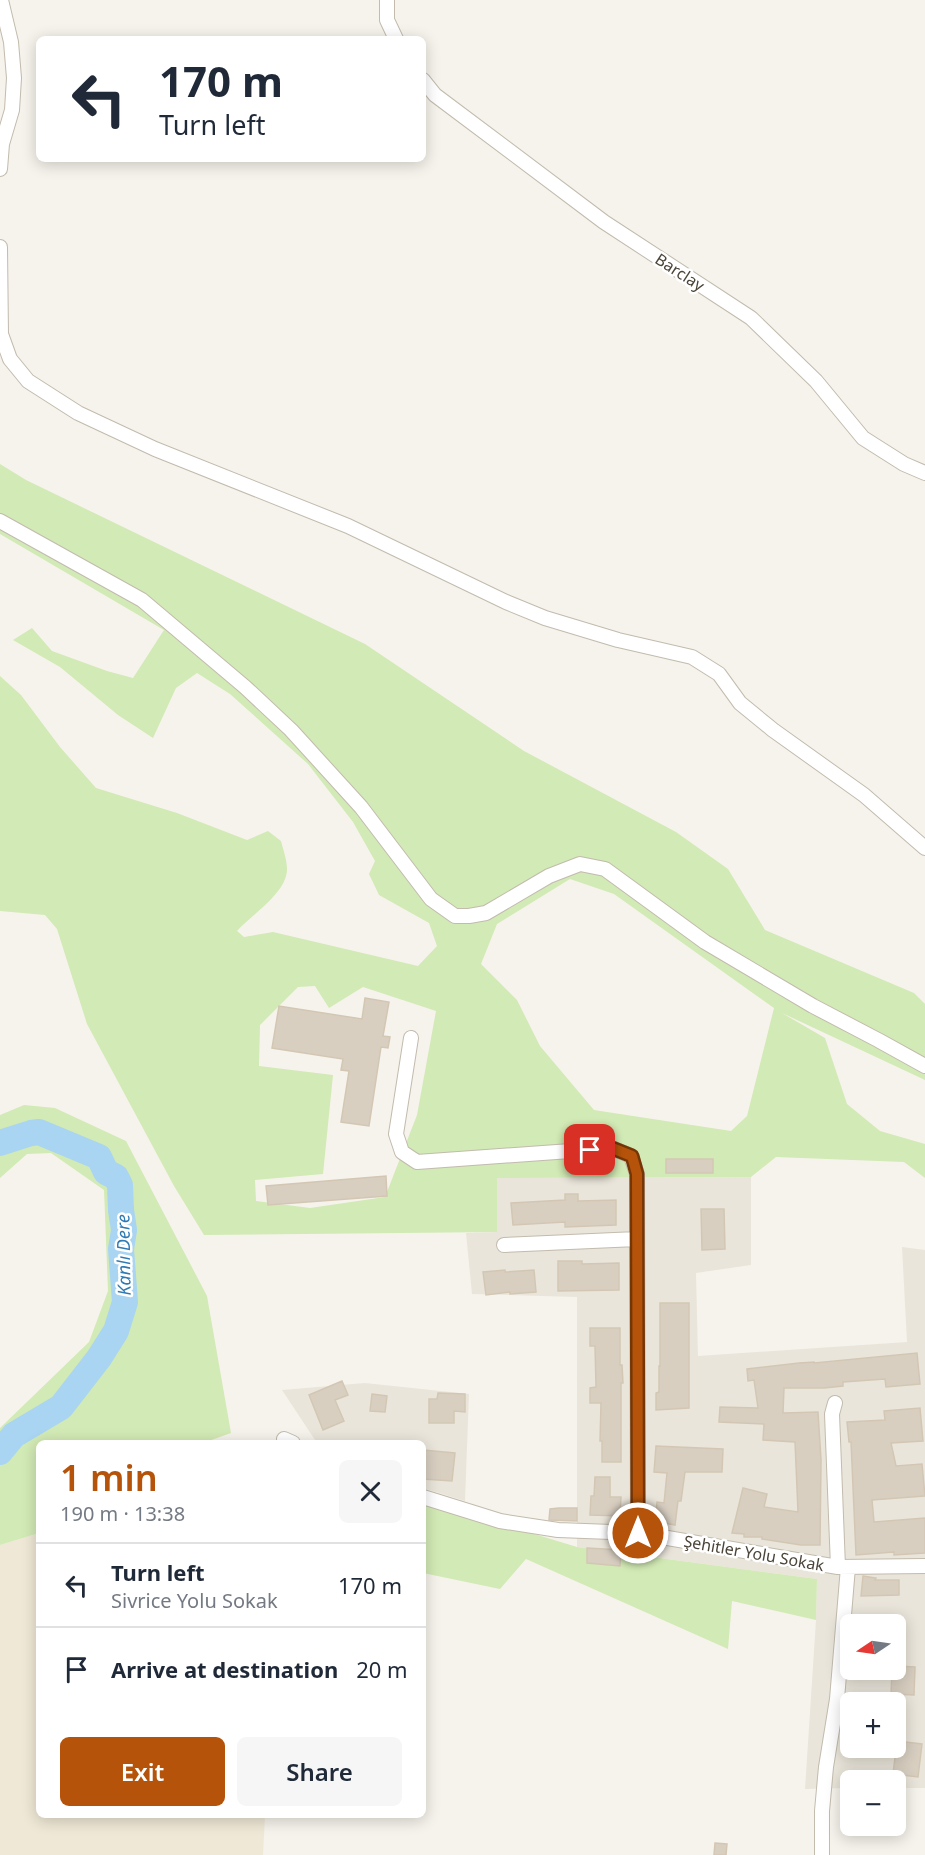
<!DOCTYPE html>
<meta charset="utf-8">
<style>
:root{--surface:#fff;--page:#f6f6f7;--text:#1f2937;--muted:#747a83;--line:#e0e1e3;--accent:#b45309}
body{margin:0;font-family:"Noto Sans",sans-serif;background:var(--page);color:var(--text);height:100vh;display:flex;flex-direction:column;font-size:22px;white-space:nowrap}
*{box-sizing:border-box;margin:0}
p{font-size:20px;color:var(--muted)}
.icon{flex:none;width:33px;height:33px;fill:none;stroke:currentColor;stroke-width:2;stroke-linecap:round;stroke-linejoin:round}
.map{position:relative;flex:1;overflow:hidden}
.sheet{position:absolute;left:36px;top:1440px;width:390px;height:378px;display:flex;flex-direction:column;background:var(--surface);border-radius:9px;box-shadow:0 3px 15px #0003}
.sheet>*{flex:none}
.guide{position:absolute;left:36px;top:36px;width:390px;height:126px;border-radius:9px;box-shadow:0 3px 15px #0003;background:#fff;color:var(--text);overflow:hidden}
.needle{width:39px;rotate:257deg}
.fabs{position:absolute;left:840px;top:1614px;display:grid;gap:12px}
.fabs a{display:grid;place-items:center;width:66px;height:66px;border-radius:9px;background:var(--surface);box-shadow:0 3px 15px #0003;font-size:30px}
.pin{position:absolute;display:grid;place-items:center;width:51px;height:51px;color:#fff;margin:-26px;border-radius:12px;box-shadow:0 3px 9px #0006}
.me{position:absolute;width:66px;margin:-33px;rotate:0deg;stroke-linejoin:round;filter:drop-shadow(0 0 4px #0008)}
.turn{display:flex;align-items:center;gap:21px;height:126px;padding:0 24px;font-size:27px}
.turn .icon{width:78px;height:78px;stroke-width:2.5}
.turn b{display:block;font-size:42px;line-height:51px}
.round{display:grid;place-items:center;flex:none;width:63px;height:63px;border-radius:9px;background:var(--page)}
.headline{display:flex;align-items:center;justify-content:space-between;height:102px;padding:0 24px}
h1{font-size:36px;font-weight:600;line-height:45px;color:var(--accent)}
.button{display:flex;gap:12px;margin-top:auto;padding:12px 24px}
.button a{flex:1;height:69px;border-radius:9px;background:var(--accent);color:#fff;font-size:24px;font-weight:600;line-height:69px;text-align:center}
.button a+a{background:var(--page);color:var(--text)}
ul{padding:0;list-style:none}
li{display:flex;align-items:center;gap:18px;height:84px;padding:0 24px;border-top:2px solid var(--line)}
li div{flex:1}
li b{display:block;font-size:22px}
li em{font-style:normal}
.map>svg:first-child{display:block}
.residential{fill:#eae5da;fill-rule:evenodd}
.education{fill:#efe8d6}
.green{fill:#d2eab5;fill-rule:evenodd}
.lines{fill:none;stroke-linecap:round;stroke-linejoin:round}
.river{stroke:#a9d4f2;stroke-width:26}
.building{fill:#d8cfc1;stroke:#d3c7b4;stroke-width:1.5}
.minor-casing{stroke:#c2bbae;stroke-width:16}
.minor{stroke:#fff;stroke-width:14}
.route-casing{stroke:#753606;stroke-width:15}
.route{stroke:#b45309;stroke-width:10}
.labels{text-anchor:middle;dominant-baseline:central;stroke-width:5;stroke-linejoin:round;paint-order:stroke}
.street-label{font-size:16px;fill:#4b4439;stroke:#fff}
.water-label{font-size:18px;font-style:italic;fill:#2e7ab2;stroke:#fff}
</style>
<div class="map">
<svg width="925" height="1855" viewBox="0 0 925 1855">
<rect width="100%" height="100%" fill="#f6f3ec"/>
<!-- residential -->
<path class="residential" d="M751,1177V1265L696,1273L698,1356L907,1342L902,1247L925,1250V1788H896V1780H850V1788L805,1789L816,1620L817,1579L577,1547V1297L472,1294L466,1233L497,1232V1178ZM850,1624H896V1670H850ZM850,1702H896V1748H850Z
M365,1383L469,1394L465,1501L423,1488V1443H317L282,1390Z"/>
<!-- education -->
<path class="education" d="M39,1533V1815H265L263,1855H0V1545Z"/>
<!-- green -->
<path class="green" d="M0,464L26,480L365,644L524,751L676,832L728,869L765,930L914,993L925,1004V1080L782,1013L825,1038L847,1104L880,1131L925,1144V1178L904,1162L776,1157L751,1177L497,1178V1232L204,1235L174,1186L87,1024L57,929L45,915L0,911V676L21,695L60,747L96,788L177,813L247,840L268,831L281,841C283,849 287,860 287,869C287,893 252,914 237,931L244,937L273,932L418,966L437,946L429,923L379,895L369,874L375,861L353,822L308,764L230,694L197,673L176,688L153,738L118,715L60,667L13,640L32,628L52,651L107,671L133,678L164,630L0,534ZM570,879L614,894L774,1008L747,1116L731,1131L594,1110L540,1046L517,1000L481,964L497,924ZM315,986L329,1008L363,987L436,1011L417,1115L385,1197L310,1208L256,1201L255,1180L323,1174L333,1075L259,1066L260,1025L298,987Z
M24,1105L55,1108L126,1141L207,1296L231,1433L203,1443H39V1533L0,1545V1428L89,1342L108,1291L104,1190L51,1153L27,1154L0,1178V1115Z
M423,1500L577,1547L817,1579L816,1620L732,1601L728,1649L526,1559L500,1589L423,1573Z"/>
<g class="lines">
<!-- river -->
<path class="river" d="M0,1143L31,1133L39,1132L99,1157L106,1172L116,1177L120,1185L121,1210L124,1230L121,1249L125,1302L116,1331L99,1358L61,1407L14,1435L0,1452"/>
</g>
<!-- building -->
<path class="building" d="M365,998L389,1002L383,1036L390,1037L388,1048L381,1047L369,1126L341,1122L349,1071L341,1070L343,1059L272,1048L279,1006L362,1019Z
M666,1159H713V1173H666Z
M386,1176L387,1196L268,1205L266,1186Z
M565,1194H578V1201L616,1200V1225L565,1227V1222L513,1225L511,1203L565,1200Z
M701,1209H724L725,1249L702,1250Z
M558,1261H582V1264L619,1263V1290L558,1291Z
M505,1270V1272L534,1270L536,1292L510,1294V1292L486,1295L483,1272Z
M660,1303H689V1408L656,1410V1393L659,1392V1366H660Z
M590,1328H620V1365H622L623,1383H621V1462H602V1441H600L601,1403H590V1388L596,1387L595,1346H590Z
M917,1353L920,1384L886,1387L885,1379L843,1382V1386L824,1388H784L783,1413L818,1412L821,1460L820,1545H801L762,1539V1537H744V1534L732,1533L743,1488L767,1494L764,1507L798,1512L795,1442L763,1440L764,1424L719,1422L720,1407L758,1408L754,1380L748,1381L747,1369L799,1363L814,1362V1363Z
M342,1381L348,1395L335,1400L344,1421L323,1430L309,1395Z
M438,1393L465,1394V1412L454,1411V1423H429V1399H437Z
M372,1394L387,1396L385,1412L370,1411Z
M920,1408L923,1441L891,1443L896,1466L922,1464L925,1496L872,1500L874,1522L925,1518V1553L894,1555V1552L856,1555L851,1442H849L847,1422L885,1420L884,1411Z
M656,1446L723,1449L722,1472H685L681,1501H678L675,1525L664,1523L656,1513L657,1502L664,1503L667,1473L654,1472Z
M423,1450L455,1453L452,1481L423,1479Z
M595,1477H610V1497H621L620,1516L590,1515L591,1496H594Z
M559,1508H577V1521L549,1520L550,1509Z
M587,1548L621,1550L620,1566L587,1563Z
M863,1576L876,1578L875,1580H899V1595L861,1596Z
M896,1666L915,1667L914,1695L891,1694L892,1670H896Z
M897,1741L922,1744L918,1777L893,1774Z
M715,1843L727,1844L726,1855H714Z"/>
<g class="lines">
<!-- minor casing -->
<g class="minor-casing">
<path id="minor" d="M387,0V20L396,39
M423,80L435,95L604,222L751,318L816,381L863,438L904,464L925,473
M0,169L2,144L12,110L14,78L11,42L1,0
M0,247L1,334L10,359L28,381L78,413L155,449L348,526L506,602L545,618L618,640L692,657L719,674L740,703L773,730L864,795L925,848
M0,521L142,600L245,687L291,730L361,807L431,899L455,916H469L486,913L549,876L580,864L605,869L705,942L813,1006L878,1040L925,1066
M411,1038L396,1134L402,1152L417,1162L612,1148L631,1156L637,1174L638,1533
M504,1245L637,1239
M835,1403L832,1414L838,1567
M284,1439L293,1443
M423,1497L500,1521L558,1530L638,1533L838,1567L925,1566
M822,1855V1811L826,1767L837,1699L848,1567"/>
</g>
<!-- minor -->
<use href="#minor" class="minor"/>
</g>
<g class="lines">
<!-- route casing -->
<g class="route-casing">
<path id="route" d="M590,1150L612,1148L632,1156L637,1174L638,1533"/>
</g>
<!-- route -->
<use href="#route" class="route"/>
</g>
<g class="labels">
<!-- street labels -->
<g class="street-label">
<text transform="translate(680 272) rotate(33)">Barclay</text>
<text transform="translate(754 1553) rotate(10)">Şehitler Yolu Sokak</text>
</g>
<!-- water labels -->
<g class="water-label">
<text transform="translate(123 1255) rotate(-91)">Kanlı Dere</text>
</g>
</g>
</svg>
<div class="fabs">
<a><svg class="needle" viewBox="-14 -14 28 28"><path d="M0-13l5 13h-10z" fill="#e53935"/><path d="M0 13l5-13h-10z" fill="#747a83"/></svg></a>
<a>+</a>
<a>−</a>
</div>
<div class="pin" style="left:590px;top:1150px;background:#d93025"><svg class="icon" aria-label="arrive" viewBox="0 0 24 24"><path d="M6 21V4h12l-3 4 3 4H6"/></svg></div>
<svg class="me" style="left:638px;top:1533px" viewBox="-20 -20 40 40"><circle r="17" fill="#b45309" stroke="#fff" stroke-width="3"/><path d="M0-11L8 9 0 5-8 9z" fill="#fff"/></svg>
<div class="guide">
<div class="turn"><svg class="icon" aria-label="left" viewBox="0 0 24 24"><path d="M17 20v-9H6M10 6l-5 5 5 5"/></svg><div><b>170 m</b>Turn left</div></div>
</div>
<section class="sheet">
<div class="headline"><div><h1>1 min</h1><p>190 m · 13:38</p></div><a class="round"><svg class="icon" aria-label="close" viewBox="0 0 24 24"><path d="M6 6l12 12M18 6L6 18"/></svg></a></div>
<ul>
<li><svg class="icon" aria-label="left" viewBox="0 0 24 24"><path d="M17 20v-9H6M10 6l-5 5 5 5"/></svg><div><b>Turn left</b><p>Sivrice Yolu Sokak</p></div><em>170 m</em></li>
<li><svg class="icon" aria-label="arrive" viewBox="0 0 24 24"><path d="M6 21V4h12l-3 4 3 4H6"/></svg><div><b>Arrive at destination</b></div><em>20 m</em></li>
</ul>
<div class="button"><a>Exit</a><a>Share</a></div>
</section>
</div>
